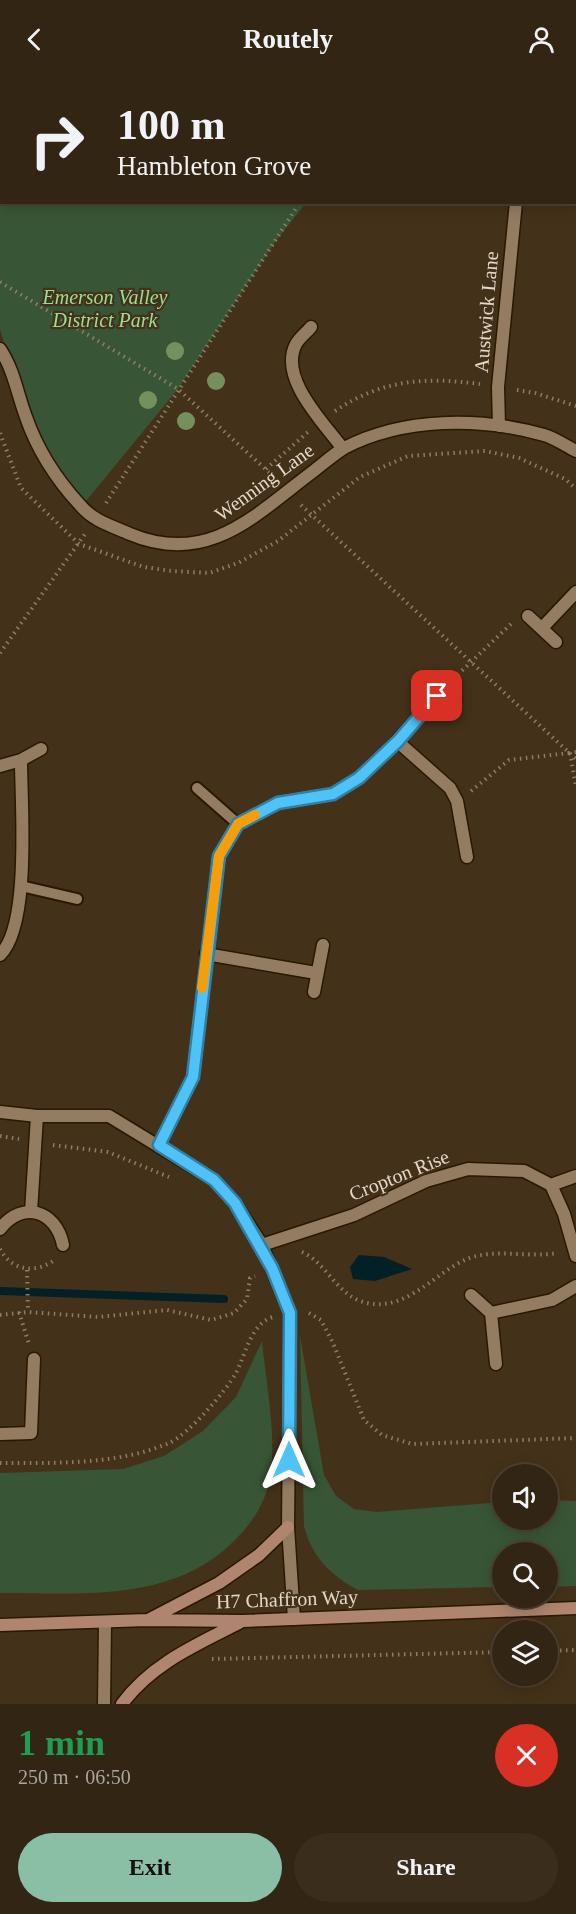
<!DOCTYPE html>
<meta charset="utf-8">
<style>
:root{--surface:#332513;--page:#3b2d1c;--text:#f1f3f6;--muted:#a9a5a0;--line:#4e4233;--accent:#8abfa5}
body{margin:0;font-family:"Times New Roman",serif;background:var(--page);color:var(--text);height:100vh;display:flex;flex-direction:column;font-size:22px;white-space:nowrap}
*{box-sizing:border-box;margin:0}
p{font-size:20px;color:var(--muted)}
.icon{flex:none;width:33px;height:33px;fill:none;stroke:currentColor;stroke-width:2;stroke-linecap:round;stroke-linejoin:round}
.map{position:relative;height:1626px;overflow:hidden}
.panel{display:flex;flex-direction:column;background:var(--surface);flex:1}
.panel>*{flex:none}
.hud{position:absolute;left:0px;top:0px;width:576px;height:126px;box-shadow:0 3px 15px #0003,0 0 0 2px var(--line);background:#332513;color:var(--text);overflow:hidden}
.buttons{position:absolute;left:492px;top:1386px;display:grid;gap:12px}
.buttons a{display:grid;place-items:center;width:66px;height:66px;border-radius:50%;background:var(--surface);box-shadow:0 3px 15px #0003,0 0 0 2px var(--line);font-size:30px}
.pin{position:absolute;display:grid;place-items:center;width:51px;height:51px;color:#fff;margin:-26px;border-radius:12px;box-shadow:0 3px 9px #0006}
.me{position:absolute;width:66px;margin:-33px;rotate:0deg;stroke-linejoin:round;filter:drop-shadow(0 0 4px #0008)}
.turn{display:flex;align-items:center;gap:21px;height:126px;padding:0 18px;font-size:27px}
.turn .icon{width:78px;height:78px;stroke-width:2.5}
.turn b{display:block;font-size:42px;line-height:51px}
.round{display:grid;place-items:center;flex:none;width:63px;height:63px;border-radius:32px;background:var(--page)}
.overview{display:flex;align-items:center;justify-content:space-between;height:102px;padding:0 18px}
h1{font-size:36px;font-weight:700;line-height:45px;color:#1e9e55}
.action{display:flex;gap:12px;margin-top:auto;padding:12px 18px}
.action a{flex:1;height:69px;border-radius:36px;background:var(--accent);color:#111;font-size:24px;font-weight:700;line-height:69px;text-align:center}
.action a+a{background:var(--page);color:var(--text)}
header{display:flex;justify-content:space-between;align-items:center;height:78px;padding:0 18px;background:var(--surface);font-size:27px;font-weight:700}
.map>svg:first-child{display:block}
.green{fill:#385636}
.water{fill:#042027}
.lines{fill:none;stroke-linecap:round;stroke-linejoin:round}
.stream{stroke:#042027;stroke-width:8}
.lane-casing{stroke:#2a1801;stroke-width:14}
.street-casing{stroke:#2a1801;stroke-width:15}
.secondary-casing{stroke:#2a1801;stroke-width:15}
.path{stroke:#8e7d6a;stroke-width:4;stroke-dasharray:1.5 4.5;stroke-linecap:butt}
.lane{stroke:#937c62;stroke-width:10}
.street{stroke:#937c62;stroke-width:12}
.secondary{stroke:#af856f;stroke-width:12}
.tree{fill:#74905e}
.route-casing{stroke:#337fa1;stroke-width:15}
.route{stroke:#4fc3f7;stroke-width:10}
.slow{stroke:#f59e0b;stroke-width:10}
.labels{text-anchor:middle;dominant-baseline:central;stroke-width:4.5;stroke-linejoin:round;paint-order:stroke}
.park-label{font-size:20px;font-style:italic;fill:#9bde96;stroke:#443119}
.street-label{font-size:20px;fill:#e5d8ca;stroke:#443119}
</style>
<header><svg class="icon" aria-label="back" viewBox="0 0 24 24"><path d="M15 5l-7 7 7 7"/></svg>Routely<svg class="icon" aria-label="person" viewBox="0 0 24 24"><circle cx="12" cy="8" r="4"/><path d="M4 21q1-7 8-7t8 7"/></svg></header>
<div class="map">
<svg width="576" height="1626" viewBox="0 0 576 1626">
<rect width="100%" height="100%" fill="#443119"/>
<!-- green -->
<path class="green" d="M0,0H413L2,2V124L306,125L275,164L178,311L81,429L26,340L0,251Z
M300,1258L324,1397L336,1418L354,1431L377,1434L502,1424V1442H548V1422L576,1423V1508L548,1509V1474H502V1509L358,1512C330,1497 312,1479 304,1448Z
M262,1263C266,1307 279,1367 268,1409C261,1432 250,1447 234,1463C172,1525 81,1515 0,1515V1395L123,1391L164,1378L203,1353L236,1319Z"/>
<!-- water -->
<path class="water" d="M359,1177L384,1179L412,1191L375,1203L353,1201L350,1189Z"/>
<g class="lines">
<!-- stream -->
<path class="stream" d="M0,1213L224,1221"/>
<!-- lane casing -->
<g class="lane-casing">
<path id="lane" d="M197,710L238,746
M21,808L77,821"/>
</g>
<!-- street casing -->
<g class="street-casing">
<path id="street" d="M311,249C307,254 299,260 296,266C278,300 324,345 343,371
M0,271C14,292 17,315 26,339C37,371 57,402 80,427C93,443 112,448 130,456C209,489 256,436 315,392C324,385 334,376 344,370C404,339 480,339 544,357C555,360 566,368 576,373
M499,348L498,309L516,124
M528,538L556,564
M542,550L576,514
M397,663L450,710L457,723L467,779
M0,688L21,682L41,671
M206,876L316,895
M0,877C31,847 21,726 21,682
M314,914L323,867
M0,1034L37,1038H109L214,1102L235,1125L262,1167L290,1235L288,1449L294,1541
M159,1067L193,999L219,778L238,746L278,725L333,716L359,700L397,663L437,618
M551,1107L576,1098
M31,1134L37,1038
M0,1151C22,1122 56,1132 63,1167
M262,1167L354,1137L426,1103L468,1091L524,1093L551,1107L564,1136L576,1178
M471,1217L491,1235L552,1222L576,1208
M491,1235L496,1286
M0,1356L31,1355L34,1281
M104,1626L105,1545"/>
</g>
<!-- secondary casing -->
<g class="secondary-casing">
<path id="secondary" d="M148,1542L219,1505L259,1477L288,1449
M0,1547L147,1542L243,1543L576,1530
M122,1626C151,1586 196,1567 239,1545"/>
</g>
<!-- path -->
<path class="path" d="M409,2L411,0
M527,2V0
M0,204L178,311L275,400
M517,312L535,315L576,328
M335,333C383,301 425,299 480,306
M0,355L21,410L79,466L144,489L172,493L209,495L238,485L278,463L360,399L408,378L485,373L519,380L565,401L576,411
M266,391L308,354
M106,425L300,124
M301,427L576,681
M0,575L85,456
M449,605L513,544
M576,674L570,675L576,709
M471,713L509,682L569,675
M0,1058L19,1061
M53,1067L108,1074L169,1099
M0,1171C11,1192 34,1196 53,1183
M302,1174C325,1184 336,1214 360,1223C404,1238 432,1196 467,1181C493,1170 528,1180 558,1175
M27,1192L28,1234
M19,1234L29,1266
M309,1235L321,1242L333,1265L364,1342L382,1357L412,1366L576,1360
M0,1237L28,1234L98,1239L167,1232L211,1242L234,1235L247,1221L250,1200L255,1198
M0,1385C55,1385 118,1387 169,1365C189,1356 225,1314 236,1295C245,1278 251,1245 273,1239
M548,1573L576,1572
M212,1581L502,1574"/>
<!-- lane -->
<use href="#lane" class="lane"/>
<!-- street -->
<use href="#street" class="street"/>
<!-- secondary -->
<use href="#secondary" class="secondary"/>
</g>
<!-- trees -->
<g class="tree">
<circle cx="175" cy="273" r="9"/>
<circle cx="216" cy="303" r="9"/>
<circle cx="148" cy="322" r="9"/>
<circle cx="186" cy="343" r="9"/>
</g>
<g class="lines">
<!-- route casing -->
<g class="route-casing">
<path id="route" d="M289,1382L290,1235L272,1190L235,1125L214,1102L159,1067L193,999L219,778L238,746L278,725L333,716L359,700L398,663L437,618"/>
</g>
<!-- route -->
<use href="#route" class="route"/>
<!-- slow -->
<path class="slow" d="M202,910L219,778L238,746L255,737"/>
</g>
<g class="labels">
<!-- park labels -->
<g class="park-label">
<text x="105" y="219">Emerson Valley<tspan x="105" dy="23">District Park</tspan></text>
</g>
<!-- street labels -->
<g class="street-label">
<text transform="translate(486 234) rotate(-85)">Austwick Lane</text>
<text transform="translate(264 404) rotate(-36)">Wenning Lane</text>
<text transform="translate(399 1097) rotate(-22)">Cropton Rise</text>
<text transform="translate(287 1521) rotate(-2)">H7 Chaffron Way</text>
</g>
</g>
</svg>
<div class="buttons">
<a><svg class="icon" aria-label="sound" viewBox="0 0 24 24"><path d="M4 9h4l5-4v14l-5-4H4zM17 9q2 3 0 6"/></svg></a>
<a><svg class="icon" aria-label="search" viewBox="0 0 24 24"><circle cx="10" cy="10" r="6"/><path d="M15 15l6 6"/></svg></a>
<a><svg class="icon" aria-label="layers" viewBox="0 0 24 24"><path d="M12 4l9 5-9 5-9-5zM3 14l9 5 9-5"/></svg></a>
</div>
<div class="pin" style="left:437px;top:618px;background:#d93025"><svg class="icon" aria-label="arrive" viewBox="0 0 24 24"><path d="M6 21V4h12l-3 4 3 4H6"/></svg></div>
<svg class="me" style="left:289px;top:1382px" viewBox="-20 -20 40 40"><path d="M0-17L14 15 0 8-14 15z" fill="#4fc3f7" stroke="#fff" stroke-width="4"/></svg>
<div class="hud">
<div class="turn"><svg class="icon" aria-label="right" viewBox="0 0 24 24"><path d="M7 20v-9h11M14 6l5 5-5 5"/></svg><div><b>100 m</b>Hambleton Grove</div></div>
</div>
</div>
<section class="panel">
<div class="overview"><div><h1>1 min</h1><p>250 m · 06:50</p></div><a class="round" style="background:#d93025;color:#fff"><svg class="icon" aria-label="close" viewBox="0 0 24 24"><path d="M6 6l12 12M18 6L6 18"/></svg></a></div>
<div class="action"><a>Exit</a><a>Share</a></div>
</section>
